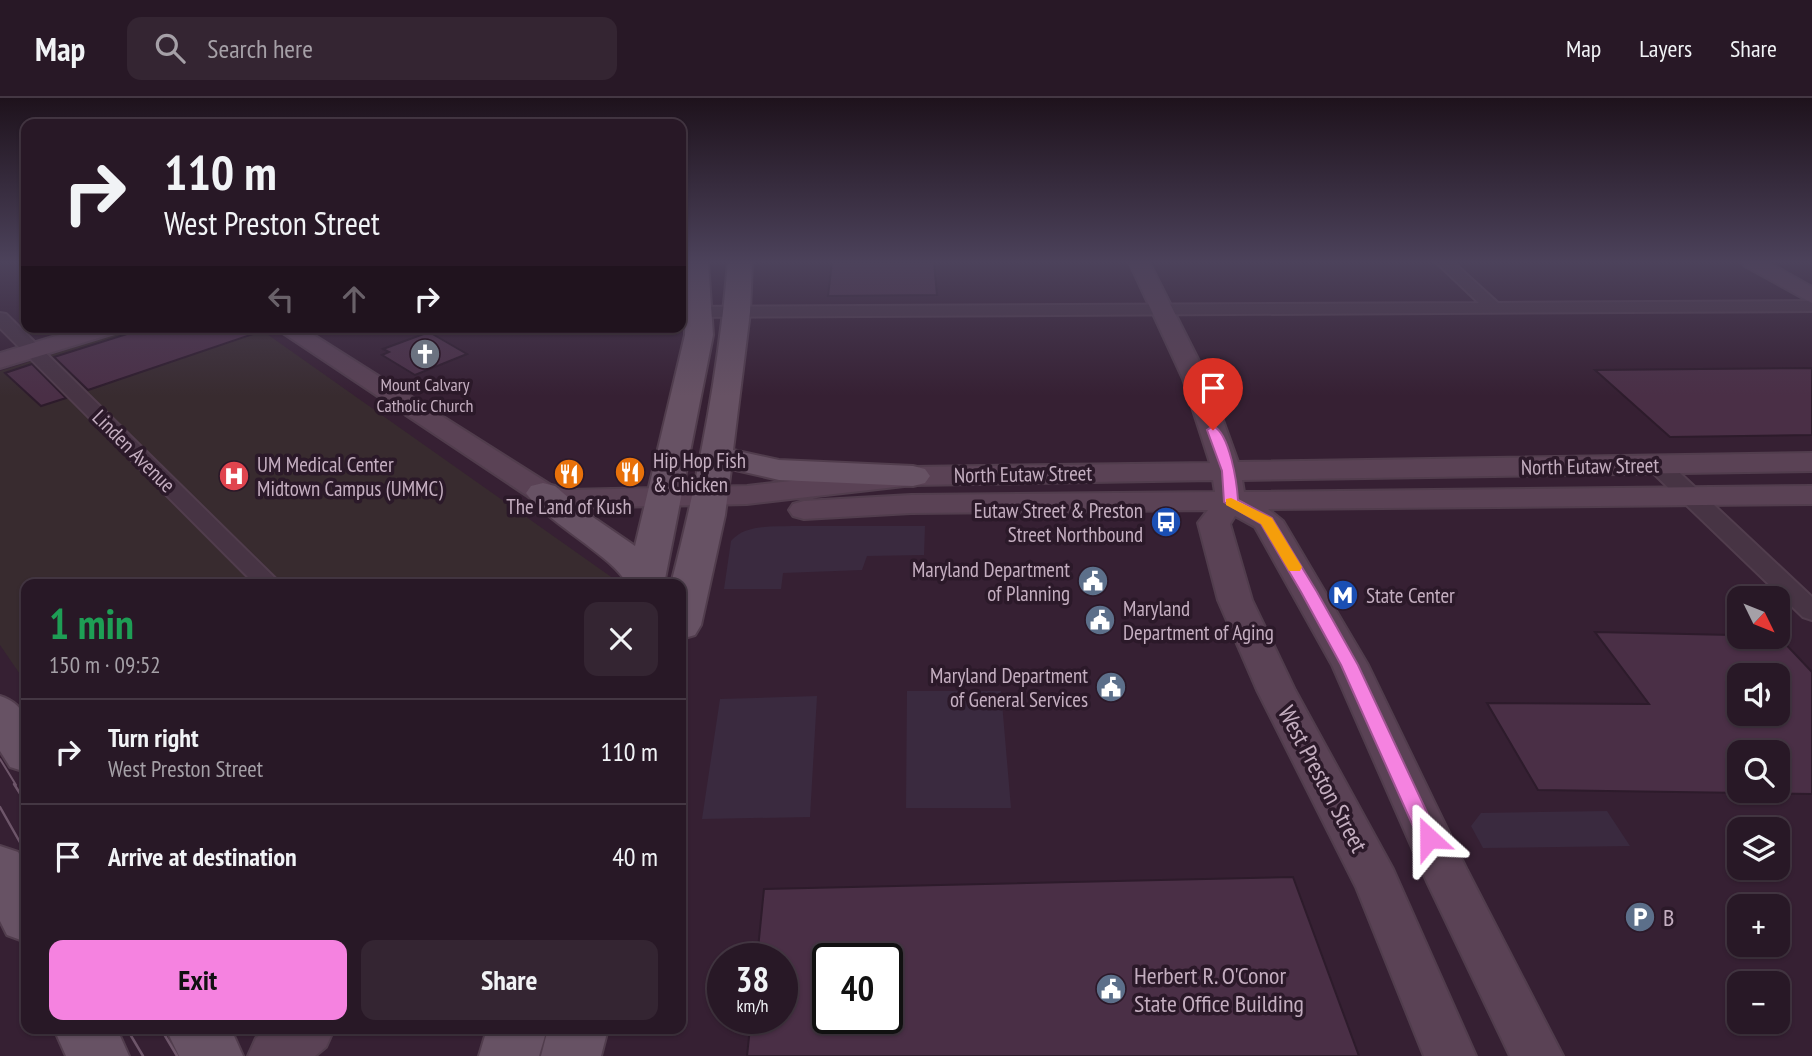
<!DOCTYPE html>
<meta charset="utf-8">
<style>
:root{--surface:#281826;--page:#342532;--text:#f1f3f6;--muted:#a5a0a7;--line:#443743;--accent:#f582e0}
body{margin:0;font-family:"PT Sans Narrow",sans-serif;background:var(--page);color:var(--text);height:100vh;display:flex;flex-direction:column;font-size:26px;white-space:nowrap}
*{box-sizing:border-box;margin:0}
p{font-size:23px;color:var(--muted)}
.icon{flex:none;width:38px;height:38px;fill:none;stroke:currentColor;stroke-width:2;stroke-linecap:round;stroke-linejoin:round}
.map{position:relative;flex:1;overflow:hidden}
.panel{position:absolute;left:21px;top:481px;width:665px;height:455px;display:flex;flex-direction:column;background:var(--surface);border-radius:14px;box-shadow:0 2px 5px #0004,0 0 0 2px var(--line)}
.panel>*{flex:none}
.top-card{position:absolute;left:21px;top:21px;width:665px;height:214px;border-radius:14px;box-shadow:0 2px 5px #0004,0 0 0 2px var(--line);background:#281826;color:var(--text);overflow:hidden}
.needle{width:46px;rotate:133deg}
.tools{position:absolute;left:1727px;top:488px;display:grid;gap:14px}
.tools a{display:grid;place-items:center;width:63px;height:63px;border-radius:14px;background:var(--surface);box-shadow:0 2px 5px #0004,0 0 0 2px var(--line);font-size:35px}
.speed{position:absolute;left:707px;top:845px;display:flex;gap:14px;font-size:35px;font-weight:700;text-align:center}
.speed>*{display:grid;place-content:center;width:91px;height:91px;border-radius:50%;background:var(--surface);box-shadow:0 2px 5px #0004,0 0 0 2px var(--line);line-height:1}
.speed small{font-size:18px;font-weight:400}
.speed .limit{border:4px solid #111;border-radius:10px;background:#fff;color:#111}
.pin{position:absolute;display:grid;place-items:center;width:60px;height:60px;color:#fff;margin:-72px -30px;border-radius:50% 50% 50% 0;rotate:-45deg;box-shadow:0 0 7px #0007}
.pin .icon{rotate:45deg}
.me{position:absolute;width:77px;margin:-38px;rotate:336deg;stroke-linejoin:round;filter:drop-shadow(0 0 5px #0008)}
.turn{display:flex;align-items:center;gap:24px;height:147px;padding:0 28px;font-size:32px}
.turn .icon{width:91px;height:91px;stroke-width:2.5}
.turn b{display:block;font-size:49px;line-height:60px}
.lanes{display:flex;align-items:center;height:66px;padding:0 28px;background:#0003;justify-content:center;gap:35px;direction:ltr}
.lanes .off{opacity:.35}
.round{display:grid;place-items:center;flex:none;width:74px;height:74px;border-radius:14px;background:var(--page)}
.headline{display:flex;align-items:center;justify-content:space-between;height:119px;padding:0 28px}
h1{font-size:42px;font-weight:700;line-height:52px;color:#1e9e55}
.cta{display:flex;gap:14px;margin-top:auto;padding:14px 28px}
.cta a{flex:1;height:80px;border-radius:14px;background:var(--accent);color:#111;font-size:28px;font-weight:700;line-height:80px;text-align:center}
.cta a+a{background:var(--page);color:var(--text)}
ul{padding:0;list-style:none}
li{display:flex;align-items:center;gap:21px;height:105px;padding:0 28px;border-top:2px solid var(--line)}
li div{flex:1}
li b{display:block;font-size:26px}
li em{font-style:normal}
header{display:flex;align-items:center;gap:42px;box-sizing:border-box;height:98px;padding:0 35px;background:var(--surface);border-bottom:2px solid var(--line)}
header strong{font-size:33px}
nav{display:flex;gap:38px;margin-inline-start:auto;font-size:24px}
.search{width:490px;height:63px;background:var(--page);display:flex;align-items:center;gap:18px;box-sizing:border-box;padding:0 24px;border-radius:14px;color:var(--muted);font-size:26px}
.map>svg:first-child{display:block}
.medical{fill:#382b2f}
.green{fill:#3a2a3f}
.building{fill:#4a2f46;stroke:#2d1b2b;stroke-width:2;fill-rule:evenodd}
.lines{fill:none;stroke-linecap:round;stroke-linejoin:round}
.street-casing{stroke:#513d4d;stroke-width:4}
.secondary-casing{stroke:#513d4d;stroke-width:4}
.primary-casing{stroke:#513d4d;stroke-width:4}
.street{fill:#473444;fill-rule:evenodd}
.secondary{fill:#5a4255;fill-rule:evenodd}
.primary{fill:#675264;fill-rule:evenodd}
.tram-far1{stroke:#6e566a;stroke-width:2}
.tram{stroke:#6e566a;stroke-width:2.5}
.route{fill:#f582e0;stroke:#9f5492;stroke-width:2}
.slow{fill:#f59e0b}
.labels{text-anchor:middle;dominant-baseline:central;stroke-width:7;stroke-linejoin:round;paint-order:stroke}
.far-poi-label{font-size:18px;fill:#c4aec0;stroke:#2b1929}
.street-label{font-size:21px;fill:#c4aec0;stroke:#2b1929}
.poi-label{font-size:21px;fill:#c4aec0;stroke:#2b1929;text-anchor:start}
.near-street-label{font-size:24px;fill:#c4aec0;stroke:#2b1929}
.near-poi-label{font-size:24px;fill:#c4aec0;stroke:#2b1929;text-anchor:start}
</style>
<header>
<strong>Map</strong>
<div class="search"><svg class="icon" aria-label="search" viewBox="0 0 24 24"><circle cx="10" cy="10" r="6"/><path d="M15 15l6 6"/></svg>Search here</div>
<nav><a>Map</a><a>Layers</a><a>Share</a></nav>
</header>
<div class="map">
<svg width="1812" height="958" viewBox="0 0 1812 958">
<rect width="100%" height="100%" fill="#362033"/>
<!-- medical -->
<path class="medical" d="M138,229H257L617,483L616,486H26V585L0,547V273Z"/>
<!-- green -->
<path class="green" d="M792,428H925L924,457L867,458L862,472L783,475L781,491H724L731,443C745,426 772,429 792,428Z
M907,593H1001L1011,710H906Z
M817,598L810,719L702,721L720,601Z
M1607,713L1630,748L1483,750L1471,728L1481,715Z"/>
<!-- building -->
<path class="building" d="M832,164H934L937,197L828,198Z
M149,229H262V233L88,292L54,259Z
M429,234L467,256L415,277L382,257L389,254L383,251Z
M32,266L66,300L41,308L5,275Z
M1812,270V337L1670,339L1595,272Z
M1595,534L1778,538L1812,574V696L1538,692L1487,605L1649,606ZM1740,578H1778V616H1740ZM1740,654H1778V693H1740Z
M1293,779L1359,958H747L751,920H782V861H757L764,791ZM828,861H887V920H828Z"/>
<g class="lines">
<!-- street casing -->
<g class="street-casing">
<path id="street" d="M1436,164H1453L1498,205L1812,203V213L681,219V209L1479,205Z
M0,215L6,216L281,486H255L0,230Z
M1658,361L1666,362L1812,499V522L1803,519L1650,372L1647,367L1650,362Z"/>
</g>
<!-- secondary casing -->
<g class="secondary-casing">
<path id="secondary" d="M1129,164H1149L1208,281L1238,364L1812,355V373L1242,382L1244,394L1812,388V406L1268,411L1283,423L1368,567L1467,772L1563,958H1510L1428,786L1332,567L1255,429L1235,418L1230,426L1252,502L1295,592L1393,771L1476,958H1424L1356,789L1257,592L1218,502L1198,425L1208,412L911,415L804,421L793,418L789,412L793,406L804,403L911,397L1215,394L1213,382L913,387L747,406L567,410L532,401L274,229H301L554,389L567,392L747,388L913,369L1210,365L1183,281Z
M1742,164H1767L1812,189V205L1745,168Z
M85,229H121L118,234L0,270V255Z
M267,931H334L326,949L315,958H248L256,940Z"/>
</g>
<!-- primary casing -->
<g class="primary-casing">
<path id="primary" d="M684,164H708L713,237L664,486H626C621,464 545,423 526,395L531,388L543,385L555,388L584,413L635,448L685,237Z
M728,164H752L750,214L733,352L779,362L913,368L925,371L930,378L925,385L913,388L779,382L731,371L725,417L701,527L695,537L681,541V486H671C698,382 719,272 728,164Z
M0,598C37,610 26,642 26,674L10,669L0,653Z
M0,748L18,754L26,768V844L7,837L0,823Z
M54,931H117L129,958H66Z
M166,931H231L243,958H179Z
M487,931H547L539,958H479Z
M548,931H608L601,958H541Z"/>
</g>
<!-- street -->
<use href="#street" class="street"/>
<!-- secondary -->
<use href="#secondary" class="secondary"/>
<!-- primary -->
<use href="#primary" class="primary"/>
<!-- tram-far1 -->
<path class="tram-far1" d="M0,661L16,687"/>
<!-- tram -->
<path class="tram" d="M14,686L26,705
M0,709L26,755
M127,931L143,958
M161,931L177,958"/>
</g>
<!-- sky -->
<linearGradient id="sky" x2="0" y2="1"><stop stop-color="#1e121c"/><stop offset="0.55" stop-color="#4c425b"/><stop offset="1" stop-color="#4c425b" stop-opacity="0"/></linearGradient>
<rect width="1812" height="298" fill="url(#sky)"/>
<!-- route -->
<path class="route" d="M1213,328C1230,335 1237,386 1238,402L1272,420L1317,494L1358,567L1439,740L1436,746L1429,749L1421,746L1341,567L1301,494L1261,426L1224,404L1222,373L1207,332Z"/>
<!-- slow -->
<path class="slow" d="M1231,400L1272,420L1302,469L1300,473H1289L1261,426L1226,407V401Z"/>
<!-- icons -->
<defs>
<g id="church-disc" transform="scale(1.575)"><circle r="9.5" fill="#6b7280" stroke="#2b1929"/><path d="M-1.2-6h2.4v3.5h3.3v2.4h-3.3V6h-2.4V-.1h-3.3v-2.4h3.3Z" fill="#fff"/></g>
<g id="restaurant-disc" transform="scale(1.575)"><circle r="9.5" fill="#e8710a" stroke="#2b1929"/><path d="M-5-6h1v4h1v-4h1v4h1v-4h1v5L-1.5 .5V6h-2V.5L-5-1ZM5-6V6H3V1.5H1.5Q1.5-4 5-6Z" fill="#fff"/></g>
<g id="hospital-disc" transform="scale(1.575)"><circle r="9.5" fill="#e0444e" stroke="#2b1929"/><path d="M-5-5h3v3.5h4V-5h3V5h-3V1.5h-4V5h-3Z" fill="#fff"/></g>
<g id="bus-disc" transform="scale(1.575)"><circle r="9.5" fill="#1a4fb4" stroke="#2b1929"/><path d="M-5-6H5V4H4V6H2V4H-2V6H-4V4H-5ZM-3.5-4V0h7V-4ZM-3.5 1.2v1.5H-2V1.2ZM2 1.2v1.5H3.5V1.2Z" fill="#fff"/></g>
<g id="civic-disc" transform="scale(1.575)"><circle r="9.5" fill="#5c6f8a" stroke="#2b1929"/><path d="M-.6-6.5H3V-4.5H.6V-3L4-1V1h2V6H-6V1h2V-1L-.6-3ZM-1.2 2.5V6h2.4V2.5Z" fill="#fff"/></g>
<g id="metro-disc" transform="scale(1.575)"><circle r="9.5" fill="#1a4fb4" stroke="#2b1929"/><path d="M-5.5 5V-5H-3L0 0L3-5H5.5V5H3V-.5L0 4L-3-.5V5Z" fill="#fff"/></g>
<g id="parking-disc" transform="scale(1.575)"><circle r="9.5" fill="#5c6f8a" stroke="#2b1929"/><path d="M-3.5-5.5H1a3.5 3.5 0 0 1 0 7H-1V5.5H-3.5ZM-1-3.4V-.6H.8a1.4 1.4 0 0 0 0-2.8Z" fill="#fff"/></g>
</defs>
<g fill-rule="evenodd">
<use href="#church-disc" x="425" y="256"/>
<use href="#restaurant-disc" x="630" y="374"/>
<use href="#restaurant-disc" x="569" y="376"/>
<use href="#hospital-disc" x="234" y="378"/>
<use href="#bus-disc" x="1166" y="424"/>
<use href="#civic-disc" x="1093" y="483"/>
<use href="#metro-disc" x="1343" y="497"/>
<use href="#civic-disc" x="1100" y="522"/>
<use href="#civic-disc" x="1111" y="589"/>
<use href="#parking-disc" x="1640" y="819"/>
<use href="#civic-disc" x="1111" y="891"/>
</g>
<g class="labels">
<!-- far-poi labels -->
<g class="far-poi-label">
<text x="425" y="286">Mount Calvary<tspan x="425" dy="21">Catholic Church</tspan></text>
</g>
<!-- street labels -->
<g class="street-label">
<text transform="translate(134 353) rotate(45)">Linden Avenue</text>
<text transform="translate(1590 368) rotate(-1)">North Eutaw Street</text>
<text transform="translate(1023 376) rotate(-1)">North Eutaw Street</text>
</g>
<!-- poi labels -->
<g class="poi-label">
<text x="653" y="362">Hip Hop Fish<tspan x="653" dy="24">&amp; Chicken</tspan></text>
<text x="257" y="366">UM Medical Center<tspan x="257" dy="24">Midtown Campus (UMMC)</tspan></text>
<text x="569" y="408" text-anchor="middle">The Land of Kush</text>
<text x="1143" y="412" text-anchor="end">Eutaw Street &amp; Preston<tspan x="1143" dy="24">Street Northbound</tspan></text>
<text x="1070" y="471" text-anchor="end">Maryland Department<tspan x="1070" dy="24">of Planning</tspan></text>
<text x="1366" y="497">State Center</text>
<text x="1123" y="510">Maryland<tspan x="1123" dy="24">Department of Aging</tspan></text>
<text x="1088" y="577" text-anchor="end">Maryland Department<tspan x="1088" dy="24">of General Services</tspan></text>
</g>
<!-- near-street labels -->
<g class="near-street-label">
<text transform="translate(1323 681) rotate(62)">West Preston Street</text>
</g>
<!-- near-poi labels -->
<g class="near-poi-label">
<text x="1663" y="819">B</text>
<text x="1134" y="877">Herbert R. O'Conor<tspan x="1134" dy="28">State Office Building</tspan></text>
</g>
</g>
</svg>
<div class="tools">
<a><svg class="needle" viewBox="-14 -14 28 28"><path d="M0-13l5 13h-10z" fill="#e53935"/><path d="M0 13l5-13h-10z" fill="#a5a0a7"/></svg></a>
<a><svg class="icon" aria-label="sound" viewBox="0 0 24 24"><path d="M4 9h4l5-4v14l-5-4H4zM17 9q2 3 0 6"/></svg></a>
<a><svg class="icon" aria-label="search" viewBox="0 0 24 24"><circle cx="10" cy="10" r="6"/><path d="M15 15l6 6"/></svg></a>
<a><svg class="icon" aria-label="layers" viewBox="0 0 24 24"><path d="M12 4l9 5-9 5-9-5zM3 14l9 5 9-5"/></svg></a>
<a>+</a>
<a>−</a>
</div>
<div class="speed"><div>38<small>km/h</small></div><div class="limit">40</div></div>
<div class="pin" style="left:1213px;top:332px;background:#d93025"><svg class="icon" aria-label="arrive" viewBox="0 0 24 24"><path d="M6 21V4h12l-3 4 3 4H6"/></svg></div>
<svg class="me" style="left:1429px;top:740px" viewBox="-20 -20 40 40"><path d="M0-17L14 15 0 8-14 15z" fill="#f582e0" stroke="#fff" stroke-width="4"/></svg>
<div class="top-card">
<div class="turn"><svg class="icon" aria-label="right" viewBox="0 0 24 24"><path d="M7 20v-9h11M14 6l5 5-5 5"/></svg><div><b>110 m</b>West Preston Street</div></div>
<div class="lanes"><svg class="icon off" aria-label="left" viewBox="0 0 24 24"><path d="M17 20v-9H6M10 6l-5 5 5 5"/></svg><svg class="icon off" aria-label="ahead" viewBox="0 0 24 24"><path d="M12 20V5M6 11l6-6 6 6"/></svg><svg class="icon" aria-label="right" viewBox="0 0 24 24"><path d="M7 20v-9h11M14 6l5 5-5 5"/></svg></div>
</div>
<section class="panel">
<div class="headline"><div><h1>1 min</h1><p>150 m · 09:52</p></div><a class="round"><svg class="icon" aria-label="close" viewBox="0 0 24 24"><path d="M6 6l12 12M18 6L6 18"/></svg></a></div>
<ul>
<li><svg class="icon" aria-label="right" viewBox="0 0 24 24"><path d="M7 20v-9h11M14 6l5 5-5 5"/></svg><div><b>Turn right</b><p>West Preston Street</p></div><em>110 m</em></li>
<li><svg class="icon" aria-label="arrive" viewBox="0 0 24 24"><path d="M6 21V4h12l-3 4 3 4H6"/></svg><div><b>Arrive at destination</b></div><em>40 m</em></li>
</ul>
<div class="cta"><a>Exit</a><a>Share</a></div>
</section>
</div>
